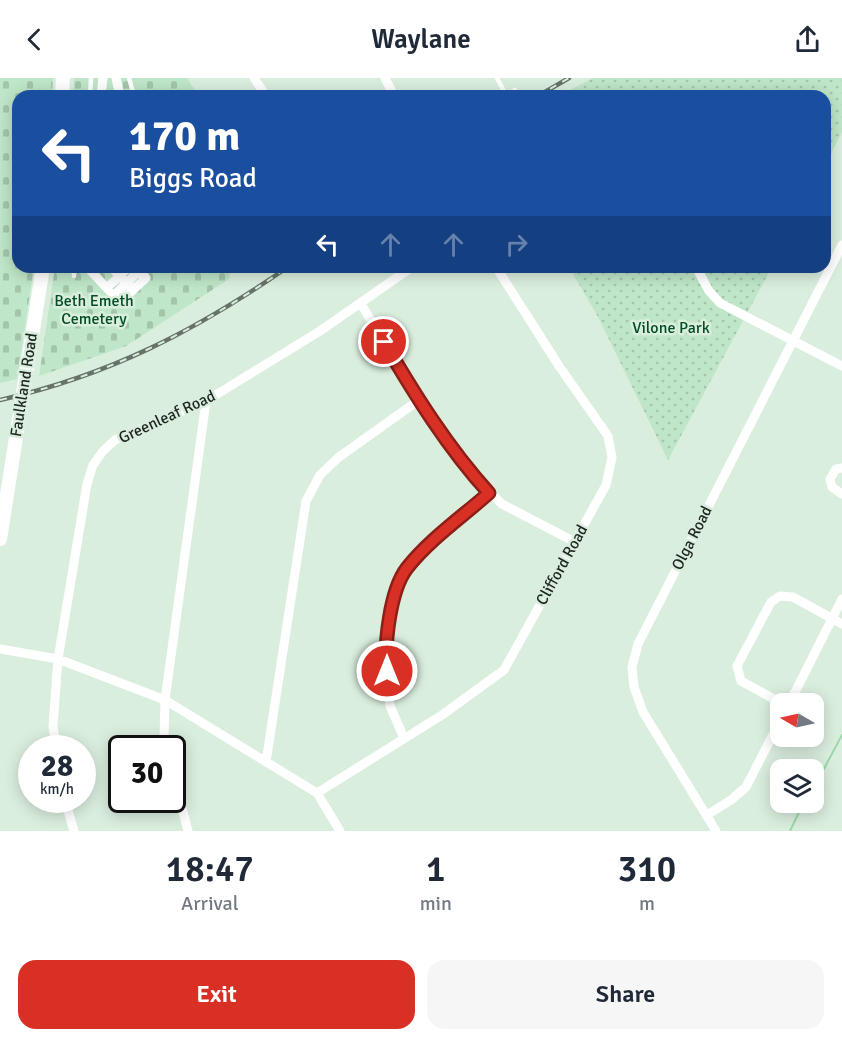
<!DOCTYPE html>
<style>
:root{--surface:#fff;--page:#f6f6f7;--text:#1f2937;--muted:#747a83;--accent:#d93025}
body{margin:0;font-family:Signika,sans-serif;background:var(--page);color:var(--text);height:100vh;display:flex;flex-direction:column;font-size:22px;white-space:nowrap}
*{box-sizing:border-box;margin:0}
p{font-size:20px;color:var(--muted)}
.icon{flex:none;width:33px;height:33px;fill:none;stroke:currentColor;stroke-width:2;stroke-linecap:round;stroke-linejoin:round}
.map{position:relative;height:753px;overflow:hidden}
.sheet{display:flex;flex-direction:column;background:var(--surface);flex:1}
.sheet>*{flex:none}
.banner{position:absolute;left:12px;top:12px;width:819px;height:183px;border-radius:18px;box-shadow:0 3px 15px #0003;background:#1a4fa0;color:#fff;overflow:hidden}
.needle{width:39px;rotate:279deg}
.tools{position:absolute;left:770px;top:615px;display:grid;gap:12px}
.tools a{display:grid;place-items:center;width:54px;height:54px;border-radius:12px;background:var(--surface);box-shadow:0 3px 15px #0003;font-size:30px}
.speed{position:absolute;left:18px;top:657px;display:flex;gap:12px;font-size:30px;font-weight:700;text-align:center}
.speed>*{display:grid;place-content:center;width:78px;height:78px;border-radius:50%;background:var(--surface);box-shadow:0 3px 15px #0003;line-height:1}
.speed small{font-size:15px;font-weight:400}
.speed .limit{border:3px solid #111;border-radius:9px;background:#fff;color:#111}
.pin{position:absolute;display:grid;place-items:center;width:51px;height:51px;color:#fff;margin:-26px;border:3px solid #fff;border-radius:50%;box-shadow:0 2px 6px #0007}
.me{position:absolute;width:66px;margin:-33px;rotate:0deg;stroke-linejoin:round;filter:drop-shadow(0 0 4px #0008)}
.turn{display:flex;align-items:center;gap:21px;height:126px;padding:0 18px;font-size:27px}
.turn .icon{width:78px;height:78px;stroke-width:2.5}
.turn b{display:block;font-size:42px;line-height:51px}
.lanes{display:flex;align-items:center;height:57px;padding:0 18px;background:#0003;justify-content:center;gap:30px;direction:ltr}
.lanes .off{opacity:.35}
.eta{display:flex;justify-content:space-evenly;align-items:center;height:102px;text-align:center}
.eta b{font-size:36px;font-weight:600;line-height:42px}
.primary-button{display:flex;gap:12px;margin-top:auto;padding:12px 18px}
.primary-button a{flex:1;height:69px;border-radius:18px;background:var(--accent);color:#fff;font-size:24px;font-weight:600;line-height:69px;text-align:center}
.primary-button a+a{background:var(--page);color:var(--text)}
header{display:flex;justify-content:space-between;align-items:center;height:78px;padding:0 18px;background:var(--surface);font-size:27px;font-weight:600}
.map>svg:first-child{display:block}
.cemetery{fill:url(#cemetery-stones)}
.park{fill:url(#park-dots)}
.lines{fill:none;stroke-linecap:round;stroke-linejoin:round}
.stream{stroke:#9bd7aa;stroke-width:2}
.lane{stroke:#fff;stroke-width:4.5}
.street{stroke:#fff;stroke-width:9}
.secondary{stroke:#fff;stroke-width:14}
.rail-casing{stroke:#677369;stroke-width:4.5}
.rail{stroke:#daeede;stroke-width:2;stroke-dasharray:7;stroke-linecap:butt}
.route-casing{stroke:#8d1f18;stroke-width:15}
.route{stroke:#d93025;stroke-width:10}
.labels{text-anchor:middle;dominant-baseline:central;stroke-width:5;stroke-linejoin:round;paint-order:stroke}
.park-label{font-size:16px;fill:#034c24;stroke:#daeede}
.street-label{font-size:16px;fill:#1f2620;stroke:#daeede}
</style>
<header><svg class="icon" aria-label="back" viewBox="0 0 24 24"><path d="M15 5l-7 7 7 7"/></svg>Waylane<svg class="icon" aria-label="share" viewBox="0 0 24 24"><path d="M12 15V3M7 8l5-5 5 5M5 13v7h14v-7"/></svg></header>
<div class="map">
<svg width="842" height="753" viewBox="0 0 842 753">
<defs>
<pattern id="cemetery-stones" width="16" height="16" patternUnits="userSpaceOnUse" patternTransform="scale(1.5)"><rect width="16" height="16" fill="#bfe6c8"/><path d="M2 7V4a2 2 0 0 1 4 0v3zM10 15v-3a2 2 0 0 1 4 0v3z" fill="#a4c5ac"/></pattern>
<pattern id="park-dots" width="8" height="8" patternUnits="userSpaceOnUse" patternTransform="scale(1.5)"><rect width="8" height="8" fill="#bfe6c8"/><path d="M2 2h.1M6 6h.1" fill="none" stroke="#a4c5ac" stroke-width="1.8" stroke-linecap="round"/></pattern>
</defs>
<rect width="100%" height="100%" fill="#daeede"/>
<!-- cemetery -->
<path class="cemetery" d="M0,0H53L52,18H18V189H34L17,301L0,305Z
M74,0H187L199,18H73Z
M55,189H231L229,201L126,268L39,298Z"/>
<!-- park -->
<path class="park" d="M593,0H842V54L825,87V18H559Z
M569,189H772L668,382L598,239Z"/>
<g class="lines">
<!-- stream -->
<path class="stream" d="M813,707L819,700L842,657
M790,753L804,724"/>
<!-- lane -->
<path class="lane" d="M129,0L134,18
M497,0L506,17
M90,18L91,0
M505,18L515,12
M74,189V198"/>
<!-- street -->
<path class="street" d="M116,0L120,18
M254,0L266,18
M385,0L394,18
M101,18L103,0
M87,189L120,224L146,200L135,189
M111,189L130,208
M696,189L709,213L720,225L842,288
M107,210L129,189
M114,217L139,193
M361,226L419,322L475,400L502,426L575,464
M842,390L836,391L830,401L832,409L842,416
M0,571L58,581L165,622L317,715L340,753
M783,626L741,603L737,588L771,524L780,518L793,519L842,546
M789,626L842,521
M404,660L390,628L385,575L392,524L406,492L433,463L489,415
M56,670L53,648L58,581L87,406L93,387L103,373L115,362L206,323L320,253L412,189
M167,670L164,661L165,622L206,323
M266,684L306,423L320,397L339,379L419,322
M172,692L188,753
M317,715L442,637L504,592L606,407L612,380L608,358L559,288L496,189
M65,722L74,753
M707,737L731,722L746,709L780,643
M716,753L643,634L634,609L632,589L638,566L842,167"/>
<!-- secondary -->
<path class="secondary" d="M62,18L63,0
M0,461L43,189"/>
<!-- rail casing -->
<g class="rail-casing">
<path id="rail" d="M538,18L569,0
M0,322C110,297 195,253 288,189"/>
</g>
<!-- rail -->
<use href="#rail" class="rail"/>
</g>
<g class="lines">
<!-- route casing -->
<g class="route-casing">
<path id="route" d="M384,264C415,317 448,370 489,415C462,439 430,461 407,490C390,512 384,566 387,593"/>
</g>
<!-- route -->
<use href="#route" class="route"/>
</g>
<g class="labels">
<!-- park labels -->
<g class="park-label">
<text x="94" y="223">Beth Emeth<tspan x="94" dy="18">Cemetery</tspan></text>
<text x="671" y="250">Vilone Park</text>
</g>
<!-- street labels -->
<g class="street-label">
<text transform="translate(24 307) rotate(-81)">Faulkland Road</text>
<text transform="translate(167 339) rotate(-25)">Greenleaf Road</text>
<text transform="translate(692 460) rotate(-63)">Olga Road</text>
<text transform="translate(562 487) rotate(-61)">Clifford Road</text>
</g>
</g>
</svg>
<div class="tools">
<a><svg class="needle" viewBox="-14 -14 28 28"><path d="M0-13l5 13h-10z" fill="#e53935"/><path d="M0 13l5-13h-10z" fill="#747a83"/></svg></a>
<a><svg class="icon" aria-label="layers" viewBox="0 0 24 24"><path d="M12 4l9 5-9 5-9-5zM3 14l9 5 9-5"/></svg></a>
</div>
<div class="speed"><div>28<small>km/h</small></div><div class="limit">30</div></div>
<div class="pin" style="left:384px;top:264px;background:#d93025"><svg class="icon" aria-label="arrive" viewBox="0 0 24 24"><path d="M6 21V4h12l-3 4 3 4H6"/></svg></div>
<svg class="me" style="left:387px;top:593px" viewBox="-20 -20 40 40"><circle r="17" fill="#d93025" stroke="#fff" stroke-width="3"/><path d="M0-11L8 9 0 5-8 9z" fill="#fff"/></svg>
<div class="banner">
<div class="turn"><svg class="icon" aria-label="left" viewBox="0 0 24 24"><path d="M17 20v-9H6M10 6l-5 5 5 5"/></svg><div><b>170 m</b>Biggs Road</div></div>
<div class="lanes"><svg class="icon" aria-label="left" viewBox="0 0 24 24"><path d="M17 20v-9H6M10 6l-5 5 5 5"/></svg><svg class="icon off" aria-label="ahead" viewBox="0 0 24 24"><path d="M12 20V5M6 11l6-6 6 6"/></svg><svg class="icon off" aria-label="ahead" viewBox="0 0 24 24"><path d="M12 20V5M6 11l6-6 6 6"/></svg><svg class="icon off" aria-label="right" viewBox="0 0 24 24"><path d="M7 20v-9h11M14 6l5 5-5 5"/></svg></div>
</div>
</div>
<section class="sheet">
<div class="eta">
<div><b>18:47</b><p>Arrival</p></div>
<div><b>1</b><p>min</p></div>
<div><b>310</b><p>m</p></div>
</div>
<div class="primary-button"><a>Exit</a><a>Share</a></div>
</section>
